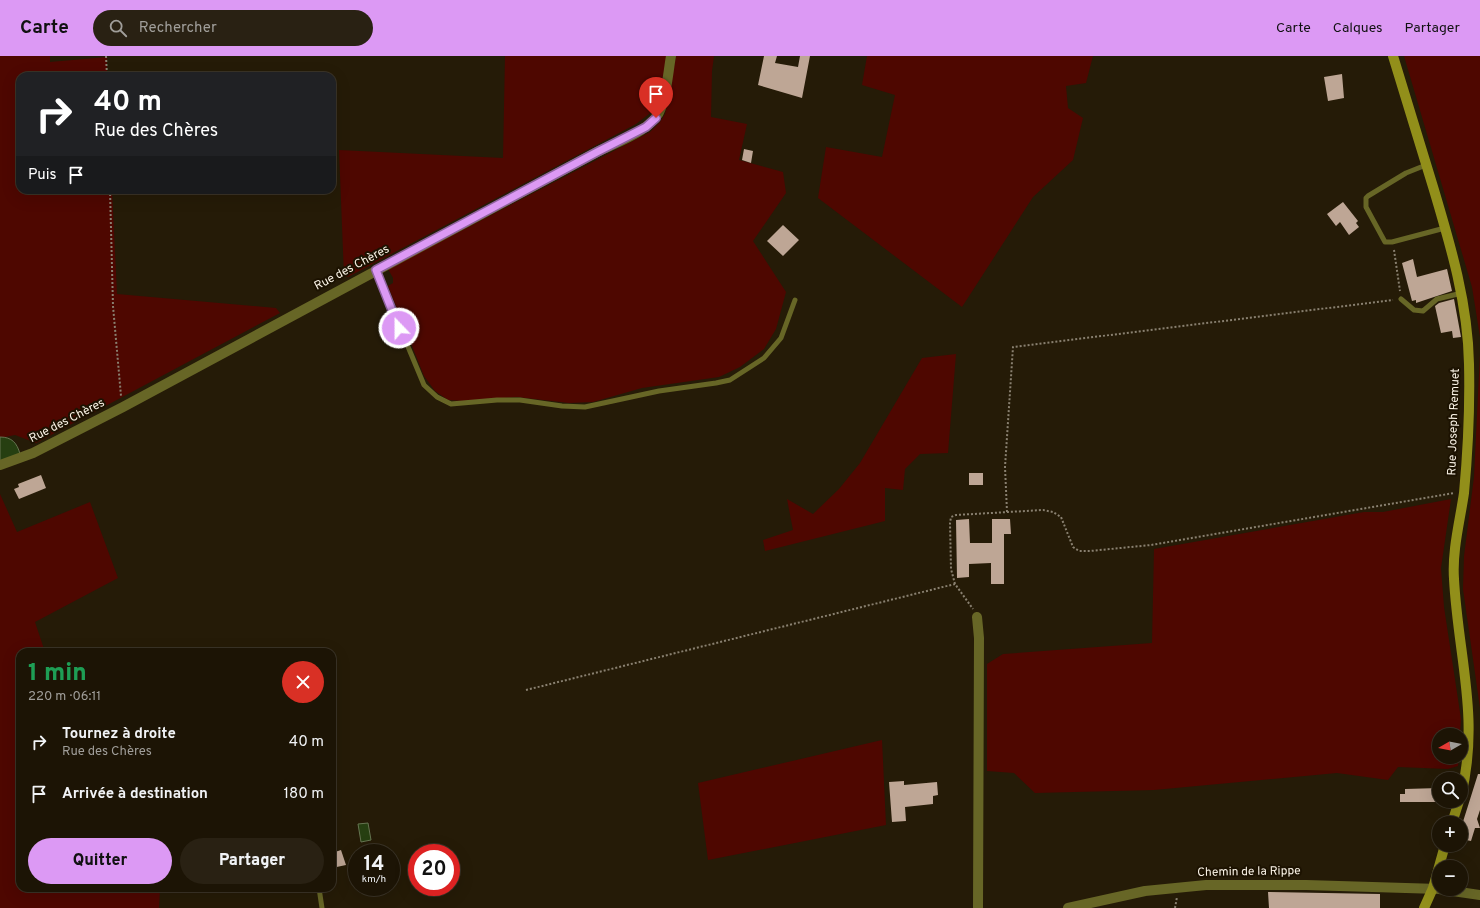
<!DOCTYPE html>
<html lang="fr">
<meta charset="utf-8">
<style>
:root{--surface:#1c1405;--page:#292113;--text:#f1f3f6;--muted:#a09e9a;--line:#3a3327;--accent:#dc99f4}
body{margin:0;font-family:Overpass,sans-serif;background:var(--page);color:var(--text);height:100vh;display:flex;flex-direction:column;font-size:15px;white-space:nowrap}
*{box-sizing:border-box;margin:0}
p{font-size:13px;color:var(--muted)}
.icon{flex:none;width:22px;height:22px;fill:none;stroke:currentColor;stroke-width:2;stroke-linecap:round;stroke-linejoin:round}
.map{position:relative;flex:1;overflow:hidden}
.side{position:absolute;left:16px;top:592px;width:320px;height:244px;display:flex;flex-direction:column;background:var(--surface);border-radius:12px;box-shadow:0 4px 16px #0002,0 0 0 1px var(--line)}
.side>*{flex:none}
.hud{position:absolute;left:16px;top:16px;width:320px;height:122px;border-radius:12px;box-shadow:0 4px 16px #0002,0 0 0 1px var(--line);background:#202124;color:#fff;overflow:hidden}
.needle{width:26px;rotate:261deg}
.buttons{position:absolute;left:1432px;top:672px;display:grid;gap:8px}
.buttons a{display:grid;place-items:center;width:36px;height:36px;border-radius:50%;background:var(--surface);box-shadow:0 4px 16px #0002,0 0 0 1px var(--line);font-size:20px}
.speed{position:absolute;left:348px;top:788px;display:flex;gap:8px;font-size:20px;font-weight:700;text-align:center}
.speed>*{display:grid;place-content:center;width:52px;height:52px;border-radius:50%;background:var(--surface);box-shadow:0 4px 16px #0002,0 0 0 1px var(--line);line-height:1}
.speed small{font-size:10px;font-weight:400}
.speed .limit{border:6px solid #d22;background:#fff;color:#111}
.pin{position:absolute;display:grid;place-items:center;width:34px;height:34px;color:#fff;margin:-41px -17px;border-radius:50% 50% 50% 0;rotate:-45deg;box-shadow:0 0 4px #0007}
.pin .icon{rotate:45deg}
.me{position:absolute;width:44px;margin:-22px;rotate:338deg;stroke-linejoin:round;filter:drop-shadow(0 0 3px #0008)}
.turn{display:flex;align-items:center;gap:14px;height:84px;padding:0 12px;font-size:18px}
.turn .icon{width:52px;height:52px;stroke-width:2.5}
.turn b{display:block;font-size:28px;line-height:34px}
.then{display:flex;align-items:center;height:38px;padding:0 12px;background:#0003;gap:8px;font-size:15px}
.round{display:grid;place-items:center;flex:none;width:42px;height:42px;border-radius:21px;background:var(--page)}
.summary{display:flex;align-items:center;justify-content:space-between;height:68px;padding:0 12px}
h1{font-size:24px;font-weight:800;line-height:30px;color:#1e9e55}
.cta{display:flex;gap:8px;margin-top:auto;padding:8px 12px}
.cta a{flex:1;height:46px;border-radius:24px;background:var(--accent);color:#111;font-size:16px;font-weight:800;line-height:46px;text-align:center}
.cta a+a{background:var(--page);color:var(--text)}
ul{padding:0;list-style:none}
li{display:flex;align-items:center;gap:12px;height:52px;padding:0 12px}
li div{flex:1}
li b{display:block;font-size:15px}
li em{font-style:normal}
header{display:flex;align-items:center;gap:24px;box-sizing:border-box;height:56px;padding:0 20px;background:var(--accent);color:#111}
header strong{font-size:19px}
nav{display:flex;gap:22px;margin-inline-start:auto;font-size:14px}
.search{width:280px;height:36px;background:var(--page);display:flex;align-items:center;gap:10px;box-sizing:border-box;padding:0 14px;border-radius:22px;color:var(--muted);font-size:15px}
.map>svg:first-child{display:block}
.green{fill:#4e0700}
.water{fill:#263f11;stroke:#667551}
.building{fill:#bea695}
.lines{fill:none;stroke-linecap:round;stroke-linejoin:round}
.path{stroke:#898070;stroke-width:2;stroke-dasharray:2 2;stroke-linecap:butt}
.lane{stroke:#676626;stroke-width:5}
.street{stroke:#676626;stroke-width:10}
.secondary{stroke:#928f1a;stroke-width:10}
.route-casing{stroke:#8f639f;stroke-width:10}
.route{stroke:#dc99f4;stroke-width:7}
.labels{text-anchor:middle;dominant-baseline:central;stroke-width:4;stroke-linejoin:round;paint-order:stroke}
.street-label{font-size:12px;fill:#fbf4e7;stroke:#1c1201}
</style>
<header>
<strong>Carte</strong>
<div class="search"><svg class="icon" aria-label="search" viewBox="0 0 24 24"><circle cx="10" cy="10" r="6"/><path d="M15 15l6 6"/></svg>Rechercher</div>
<nav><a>Carte</a><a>Calques</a><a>Partager</a></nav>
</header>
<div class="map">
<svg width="1480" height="852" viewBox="0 0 1480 852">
<rect width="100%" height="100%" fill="#251b07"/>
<!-- green -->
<path class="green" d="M0,0H50V6L107,1V20H20V134H112L117,238L276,252L280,257L36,387L15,379L0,382Z
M505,0H667L658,51L636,68L348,221L344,220L339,94L503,102Z
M676,0H714L712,15L711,61L747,68L739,104L783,116L786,137L753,185L786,236L776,273L764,293L740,311L719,321L642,332L593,346L569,347L517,341L463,345L448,344L435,335L424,320L388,230L393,227V222L388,213L650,76L660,66L665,58Z
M867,0H1093L1086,27L1066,30L1068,52L1083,62L1073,104L1033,141L962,251L818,142L826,91L882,101L895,39L862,29Z
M1404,0H1480V281L1472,231Z
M1480,297V652L1463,533L1464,500L1474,421Z
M956,298L948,397L920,398L905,413L903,434L885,432V465L765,495L763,484L793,474L787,443L813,458L839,433L860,407L922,302Z
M0,438L17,476L90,446L118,522L35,566L45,596H20V832H160L159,852H0Z
M1451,443L1441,512L1444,551L1461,663L1460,679H1439V701H1459L1458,710L1448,713L1398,711L1388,724L1337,717L1154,734L1035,737L1014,717L987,715V608L1003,598L1152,587L1154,493L1364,456H1383Z
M882,684L886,769L708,804L698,727Z"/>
<!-- water -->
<path class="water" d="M0,381C12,381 17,387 20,398L0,405Z
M368,767L371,784L361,786L358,768Z"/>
<!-- building -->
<path class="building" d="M764,0H777L775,7L798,11L800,0H810L802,42L758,29Z
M1342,18L1344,42L1328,45L1324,21Z
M744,93L753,95L751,107L742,104Z
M1343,146L1358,165L1356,167L1359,171L1349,179L1340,166L1336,170L1327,158Z
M783,169L799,184L783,200L767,185Z
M1413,203L1417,221L1447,213L1452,235L1416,247V244L1412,245L1402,207Z
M1454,243L1461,281L1453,282L1452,275L1441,277L1435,250L1439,247Z
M969,417H983V429H969Z
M41,419L46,432L19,443L14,433L19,431L18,428Z
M969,463L970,487H992V463H1010L1011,478H1004V528H991V507L969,508V521L957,522L956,464Z
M1478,718H1480V754L1477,763L1480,772H1475L1471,785L1461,783V772Z
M904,725V729L937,726L938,739L933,740V748L905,751L906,765L892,766L889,726Z
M1439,732V746H1400V738H1405V733Z
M341,794L346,809L332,812V797Z
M1268,836L1380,838V852H1269Z"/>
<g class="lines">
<!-- path -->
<path class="path" d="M106,0L107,20
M110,134L113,250L121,340
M1394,194L1400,235
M1007,456L1005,411L1013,291L1393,244
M955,528L951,513L950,467L951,461L956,459L1043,454L1053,456L1061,461L1073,491L1079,495H1090L1151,489L1454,437
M526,634L955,528L973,553
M1175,852L1177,841"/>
<!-- lane -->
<path class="lane" d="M1426,109L1406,117L1368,140L1366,142V151L1385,186H1392L1445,172
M376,214L424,329L437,341L451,348L497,344H520L562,350L585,351L659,335L716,327L730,324L764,302L781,282L795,244
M1401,243L1414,254L1423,255L1437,243L1462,237
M319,832L322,852"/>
<!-- street -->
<path class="street" d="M0,409L33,397L123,351L597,96C617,86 654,74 661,52C667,36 668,17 671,0
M977,561L979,582L978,852
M1439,833L1480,839
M1068,852L1145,835L1206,829H1306L1439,833"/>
<!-- secondary -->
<path class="secondary" d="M1393,0C1407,45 1420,89 1434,134C1451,191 1468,248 1469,308C1470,351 1468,394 1464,437C1460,465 1452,494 1454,523C1458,600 1480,661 1461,740
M1452,767L1459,745
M1424,852L1433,832L1445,789"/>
</g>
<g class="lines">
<!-- route casing -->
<g class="route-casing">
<path id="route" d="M399,272L376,214L597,96L646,71L656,62"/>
</g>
<!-- route -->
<use href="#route" class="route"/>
</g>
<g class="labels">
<!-- street labels -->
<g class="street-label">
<text transform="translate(352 212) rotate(-28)">Rue des Chères</text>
<text transform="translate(67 365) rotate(-27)">Rue des Chères</text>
<text transform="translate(1454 366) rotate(-88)">Rue Joseph Remuet</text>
<text transform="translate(1249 816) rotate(-1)">Chemin de la Rippe</text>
</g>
</g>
</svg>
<div class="buttons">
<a><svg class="needle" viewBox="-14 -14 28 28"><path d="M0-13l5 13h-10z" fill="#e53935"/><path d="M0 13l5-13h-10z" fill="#a09e9a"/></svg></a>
<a><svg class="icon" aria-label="search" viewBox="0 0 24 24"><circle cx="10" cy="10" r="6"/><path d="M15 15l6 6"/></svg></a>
<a>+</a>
<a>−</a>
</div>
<div class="speed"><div>14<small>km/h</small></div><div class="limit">20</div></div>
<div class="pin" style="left:656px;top:62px;background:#d93025"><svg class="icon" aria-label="arrive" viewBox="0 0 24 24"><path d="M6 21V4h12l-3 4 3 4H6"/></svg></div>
<svg class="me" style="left:399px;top:272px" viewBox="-20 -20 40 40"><circle r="17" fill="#dc99f4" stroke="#fff" stroke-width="3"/><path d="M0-11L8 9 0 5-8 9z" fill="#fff"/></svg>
<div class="hud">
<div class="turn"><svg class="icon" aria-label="right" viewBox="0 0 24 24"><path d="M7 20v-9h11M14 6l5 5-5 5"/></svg><div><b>40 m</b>Rue des Chères</div></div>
<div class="then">Puis<svg class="icon" aria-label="arrive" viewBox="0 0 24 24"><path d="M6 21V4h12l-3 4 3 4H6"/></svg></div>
</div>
<section class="side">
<div class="summary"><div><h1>1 min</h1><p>220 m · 06:11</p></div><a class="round" style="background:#d93025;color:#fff"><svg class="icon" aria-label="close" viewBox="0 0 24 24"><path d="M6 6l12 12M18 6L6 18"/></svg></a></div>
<ul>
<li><svg class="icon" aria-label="right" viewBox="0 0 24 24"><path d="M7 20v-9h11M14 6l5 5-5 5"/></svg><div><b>Tournez à droite</b><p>Rue des Chères</p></div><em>40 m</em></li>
<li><svg class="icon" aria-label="arrive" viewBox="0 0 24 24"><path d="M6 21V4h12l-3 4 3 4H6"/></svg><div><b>Arrivée à destination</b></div><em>180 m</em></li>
</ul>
<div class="cta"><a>Quitter</a><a>Partager</a></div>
</section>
</div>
